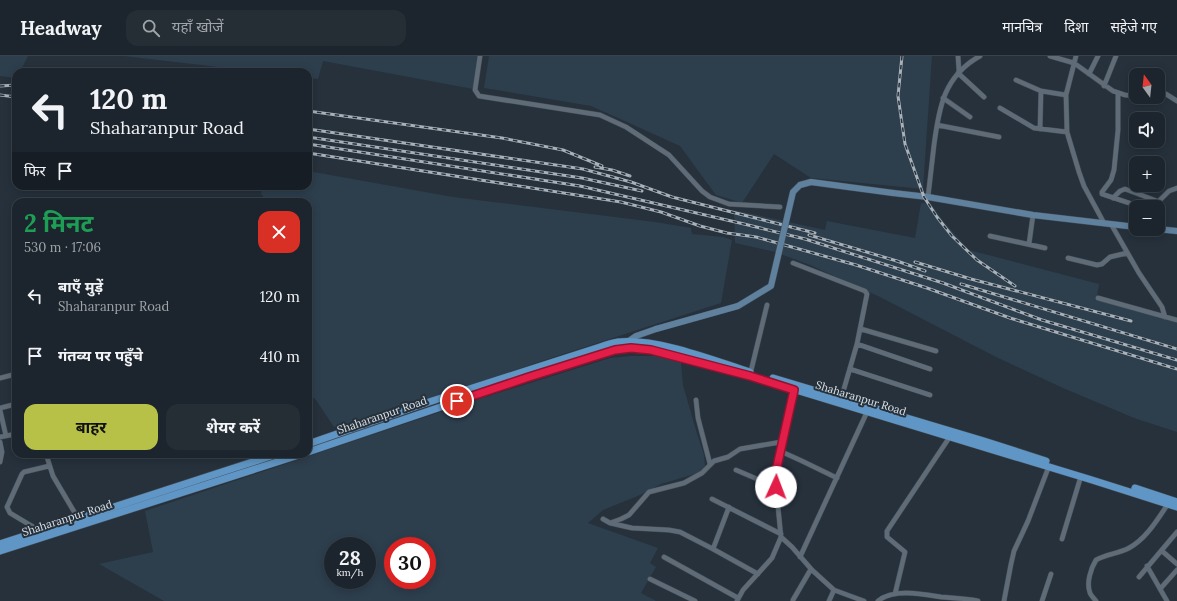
<!DOCTYPE html>
<html lang="hi">
<meta charset="utf-8">
<style>
:root{--surface:#1c252d;--page:#252d35;--text:#f1f3f6;--muted:#a0a5aa;--line:#3a4249;--accent:#b8c147}
body{margin:0;font-family:Lora,"Noto Sans Devanagari",serif;background:var(--page);color:var(--text);height:100vh;display:flex;flex-direction:column;font-size:15px;white-space:nowrap}
*{box-sizing:border-box;margin:0}
p{font-size:13px;color:var(--muted)}
.icon{flex:none;width:22px;height:22px;fill:none;stroke:currentColor;stroke-width:2;stroke-linecap:round;stroke-linejoin:round}
.map{position:relative;flex:1;overflow:hidden}
.sheet{position:absolute;left:12px;top:142px;width:300px;height:260px;display:flex;flex-direction:column;background:var(--surface);border-radius:12px;box-shadow:0 2px 10px #0003,0 0 0 1px var(--line)}
.sheet>*{flex:none}
.hud{position:absolute;left:12px;top:12px;width:300px;height:122px;border-radius:12px;box-shadow:0 2px 10px #0003,0 0 0 1px var(--line);background:#1c252d;color:var(--text);overflow:hidden}
.needle{width:26px;rotate:345deg}
.fabs{position:absolute;left:1129px;top:12px;display:grid;gap:8px}
.fabs a{display:grid;place-items:center;width:36px;height:36px;border-radius:8px;background:var(--surface);box-shadow:0 2px 10px #0003,0 0 0 1px var(--line);font-size:20px}
.speed{position:absolute;left:324px;top:481px;display:flex;gap:8px;font-size:20px;font-weight:700;text-align:center}
.speed>*{display:grid;place-content:center;width:52px;height:52px;border-radius:50%;background:var(--surface);box-shadow:0 2px 10px #0003,0 0 0 1px var(--line);line-height:1}
.speed small{font-size:10px;font-weight:400}
.speed .limit{border:6px solid #d22;background:#fff;color:#111}
.pin{position:absolute;display:grid;place-items:center;width:34px;height:34px;color:#fff;margin:-17px;border:2px solid #fff;border-radius:50%;box-shadow:0 1px 4px #0007}
.me{position:absolute;width:44px;margin:-22px;rotate:2deg;stroke-linejoin:round;filter:drop-shadow(0 0 3px #0008)}
.turn{display:flex;align-items:center;gap:14px;height:84px;padding:0 12px;font-size:18px}
.turn .icon{width:52px;height:52px;stroke-width:2.5}
.turn b{display:block;font-size:28px;line-height:34px}
.then{display:flex;align-items:center;height:38px;padding:0 12px;background:#0003;gap:8px;font-size:15px}
.round{display:grid;place-items:center;flex:none;width:42px;height:42px;border-radius:12px;background:var(--page)}
.summary{display:flex;align-items:center;justify-content:space-between;height:68px;padding:0 12px}
h1{font-size:24px;font-weight:700;line-height:30px;color:#1e9e55}
.primary-button{display:flex;gap:8px;margin-top:auto;padding:8px 12px}
.primary-button a{flex:1;height:46px;border-radius:12px;background:var(--accent);color:#111;font-size:16px;font-weight:700;line-height:46px;text-align:center}
.primary-button a+a{background:var(--page);color:var(--text)}
ul{padding:0;list-style:none}
li{display:flex;align-items:center;gap:12px;height:60px;padding:0 12px}
li div{flex:1}
li b{display:block;font-size:15px}
li em{font-style:normal}
header{display:flex;align-items:center;gap:24px;box-sizing:border-box;height:56px;padding:0 20px;background:var(--surface);border-bottom:1px solid var(--line)}
header strong{font-size:19px}
nav{display:flex;gap:22px;margin-inline-start:auto;font-size:14px}
.search{width:280px;height:36px;background:var(--page);display:flex;align-items:center;gap:10px;box-sizing:border-box;padding:0 14px;border-radius:12px;color:var(--muted);font-size:15px}
.map>svg:first-child{display:block}
.built{fill:#2d3e4d;fill-rule:evenodd}
.lines{fill:none;stroke-linecap:round;stroke-linejoin:round}
.street-casing{stroke:#444d56;stroke-width:5.5}
.secondary-casing{stroke:#444d56;stroke-width:7}
.primary-casing{stroke:#444d56;stroke-width:8}
.street{stroke:#5f6c78;stroke-width:4.5}
.secondary{stroke:#5f819e;stroke-width:6}
.primary{stroke:#6096c5;stroke-width:7}
.rail-casing{stroke:#a8b0b8;stroke-width:3}
.rail{stroke:#26313c;stroke-width:1.5;stroke-dasharray:4.5;stroke-linecap:butt}
.secondary-bridge-casing{stroke:#444d56;stroke-width:7;stroke-linecap:butt}
.secondary-bridge{stroke:#5f819e;stroke-width:6}
.route-casing{stroke:#92132f;stroke-width:10}
.route{stroke:#e11d48;stroke-width:7}
.labels{text-anchor:middle;dominant-baseline:central;stroke-width:4;stroke-linejoin:round;paint-order:stroke}
.street-label{font-size:11px;fill:#dbe2e9;stroke:#26313c}
</style>
<header>
<strong>Headway</strong>
<div class="search"><svg class="icon" aria-label="search" viewBox="0 0 24 24"><circle cx="10" cy="10" r="6"/><path d="M15 15l6 6"/></svg>यहाँ खोजें</div>
<nav><a>मानचित्र</a><a>दिशा</a><a>सहेजे गए</a></nav>
</header>
<div class="map">
<svg width="1177" height="545" viewBox="0 0 1177 545">
<rect width="100%" height="100%" fill="#26313c"/>
<!-- built -->
<path class="built" d="M0,0H28L20,16H16V22L0,20Z
M124,0H477L473,33L323,5L318,23L308,22V16H261Z
M489,0H932L923,133L811,122L774,98L742,147L716,139L680,90L627,66L591,50L484,32Z
M308,115L453,141L655,166L691,172L692,178L723,181L732,184L721,247L551,302L360,366L334,371L316,344L308,337V146H265V143L261,138L262,130H308Z
M921,147L931,148L944,166L969,194L1099,228L1097,240L1177,264V376L1134,362L1063,332L996,301L880,241L810,209L775,196L735,187L734,154L825,174L827,165L915,182Z
M630,300H656L681,306L683,329L695,371L704,399L705,410L698,417L661,428L640,439L603,454L588,467L658,492L650,507L656,511L641,537L656,545H164L99,508L153,496L145,455L476,344L610,302ZM333,490H367V524H333ZM393,490H427V524H393Z"/>
<g class="lines">
<!-- street casing -->
<g class="street-casing">
<path id="street" d="M480,0L475,34L479,40L600,59L626,71L669,99L702,135L710,141L729,148L780,151
M958,0L959,15
M1050,0L1074,7L1113,35L1125,39L1136,40
M1076,0L1066,39L1067,76L1079,116L1084,130L1104,167
M958,17L984,41
M1089,18L1098,0
M1016,24L1041,35L1066,39
M1104,30L1116,0
M1118,37V74L1114,114L1111,124L1102,136V138L1141,151
M1158,37L1166,38L1177,45
M943,42L970,61
M1000,52L1034,72L1067,76
M937,69L999,81
M1040,73L1041,35
M928,141C930,124 932,106 934,89C939,51 944,20 980,0
M1113,142L1120,135L1125,133L1157,145
M1153,151L1169,135L1177,132
M1111,168L1139,217L1162,251L1165,261
M990,180L1045,192
M1029,188L1033,159
M1068,202L1097,209L1102,208L1110,201L1127,197
M793,207L865,235L867,238L857,288L841,343
M1098,242L1177,264
M861,273L936,295
M857,288L930,313
M850,313L930,339
M750,319L767,249
M0,322L16,318
M696,344L698,362L710,408
M0,352L16,348
M0,354L6,380
M0,381L16,378
M0,386L2,396L0,406
M780,395L802,405L837,422
M46,398L53,420L79,464
M736,414L776,431
M712,443L781,478
M603,463L610,467L632,472L669,474L680,476L713,493L758,518
M610,467L621,463L629,459L649,436L684,427L702,417L714,405L728,401L740,393L781,386
M40,475L10,457L7,451L22,418L24,416L49,410
M781,481L792,491L812,514L834,534L864,545
M1062,483L1081,420
M713,493L729,451
M1162,495L1177,508
M664,501L738,542
M800,501L867,356
M1147,510L1167,545
M1139,521L1177,476
M650,523L695,545
M1160,533L1177,514
M895,538L905,496L887,481V475L951,379
M793,544L811,513
M737,545L743,534L772,502L781,481L776,431V415L794,332
M829,545L834,534
M878,545C893,532 923,538 941,541C953,542 966,542 978,545
M1004,545L1011,508L1014,495L1028,465L1049,410
M1042,545L1051,518
M1096,545C1094,542 1091,540 1090,537C1086,527 1091,512 1096,504C1106,498 1118,498 1129,492C1146,483 1157,464 1168,448"/>
</g>
<!-- secondary casing -->
<g class="secondary-casing">
<path id="secondary" d="M893,137L928,141L1033,159L1136,171
M1157,173L1177,175
M626,287L636,280L656,273"/>
</g>
<!-- primary casing -->
<g class="primary-casing">
<path id="primary" d="M773,322L984,385L1046,405
M308,388L429,346L600,291C606,289 612,287 618,286C657,282 712,304 750,316
M308,396L529,321L615,294L631,292L651,294L750,320L1092,424L1177,451
M1135,432L1177,446
M0,488L277,398
M0,495L302,398"/>
</g>
<!-- street -->
<use href="#street" class="street"/>
<!-- secondary -->
<use href="#secondary" class="secondary"/>
<!-- primary -->
<use href="#primary" class="primary"/>
<!-- rail casing -->
<g class="rail-casing">
<path id="rail" d="M902,0L898,40L905,88L924,141L937,161L952,180L977,204L1015,230
M0,30L16,29
M0,39L16,41
M308,55L502,82L563,94L602,110
M308,73L583,113L631,126L672,141L815,177
M308,81L582,122L642,135
M308,88L580,130L744,168L805,183L943,227L1042,264L1177,304
M308,97L621,146L661,156L700,170L727,177L756,181L856,209L927,232L1010,262L1177,313
M595,111L612,114L630,120
M809,179L897,205L925,215
M915,206L971,223L1131,265
M961,228L1177,293"/>
</g>
<!-- rail -->
<use href="#rail" class="rail"/>
<!-- secondary-bridge casing -->
<g class="secondary-bridge-casing">
<path id="secondary-bridge" d="M656,273L738,250L771,230L793,136L800,129L811,126L893,137"/>
</g>
<!-- secondary-bridge -->
<use href="#secondary-bridge" class="secondary-bridge"/>
</g>
<g class="lines">
<!-- route casing -->
<g class="route-casing">
<path id="route" d="M457,345L529,321L615,294L631,292L651,294L750,320L794,334L776,415V431"/>
</g>
<!-- route -->
<use href="#route" class="route"/>
</g>
<g class="labels">
<!-- street labels -->
<g class="street-label">
<text transform="translate(861 342) rotate(17)">Shaharanpur Road</text>
<text transform="translate(382 359) rotate(-19)">Shaharanpur Road</text>
<text transform="translate(67 462) rotate(-18)">Shaharanpur Road</text>
</g>
</g>
</svg>
<div class="fabs">
<a><svg class="needle" viewBox="-14 -14 28 28"><path d="M0-13l5 13h-10z" fill="#e53935"/><path d="M0 13l5-13h-10z" fill="#a0a5aa"/></svg></a>
<a><svg class="icon" aria-label="sound" viewBox="0 0 24 24"><path d="M4 9h4l5-4v14l-5-4H4zM17 9q2 3 0 6"/></svg></a>
<a>+</a>
<a>−</a>
</div>
<div class="speed"><div>28<small>km/h</small></div><div class="limit">30</div></div>
<div class="pin" style="left:457px;top:345px;background:#d93025"><svg class="icon" aria-label="arrive" viewBox="0 0 24 24"><path d="M6 21V4h12l-3 4 3 4H6"/></svg></div>
<svg class="me" style="left:776px;top:431px" viewBox="-20 -20 40 40"><circle r="19" fill="#fff"/><path d="M0-13L10 11 0 6-10 11z" fill="#e11d48"/></svg>
<div class="hud">
<div class="turn"><svg class="icon" aria-label="left" viewBox="0 0 24 24"><path d="M17 20v-9H6M10 6l-5 5 5 5"/></svg><div><b>120 m</b>Shaharanpur Road</div></div>
<div class="then">फिर<svg class="icon" aria-label="arrive" viewBox="0 0 24 24"><path d="M6 21V4h12l-3 4 3 4H6"/></svg></div>
</div>
<section class="sheet">
<div class="summary"><div><h1>2 मिनट</h1><p>530 m · 17:06</p></div><a class="round" style="background:#d93025;color:#fff"><svg class="icon" aria-label="close" viewBox="0 0 24 24"><path d="M6 6l12 12M18 6L6 18"/></svg></a></div>
<ul>
<li><svg class="icon" aria-label="left" viewBox="0 0 24 24"><path d="M17 20v-9H6M10 6l-5 5 5 5"/></svg><div><b>बाएँ मुड़ें</b><p>Shaharanpur Road</p></div><em>120 m</em></li>
<li><svg class="icon" aria-label="arrive" viewBox="0 0 24 24"><path d="M6 21V4h12l-3 4 3 4H6"/></svg><div><b>गंतव्य पर पहुँचे</b></div><em>410 m</em></li>
</ul>
<div class="primary-button"><a>बाहर</a><a>शेयर करें</a></div>
</section>
</div>
